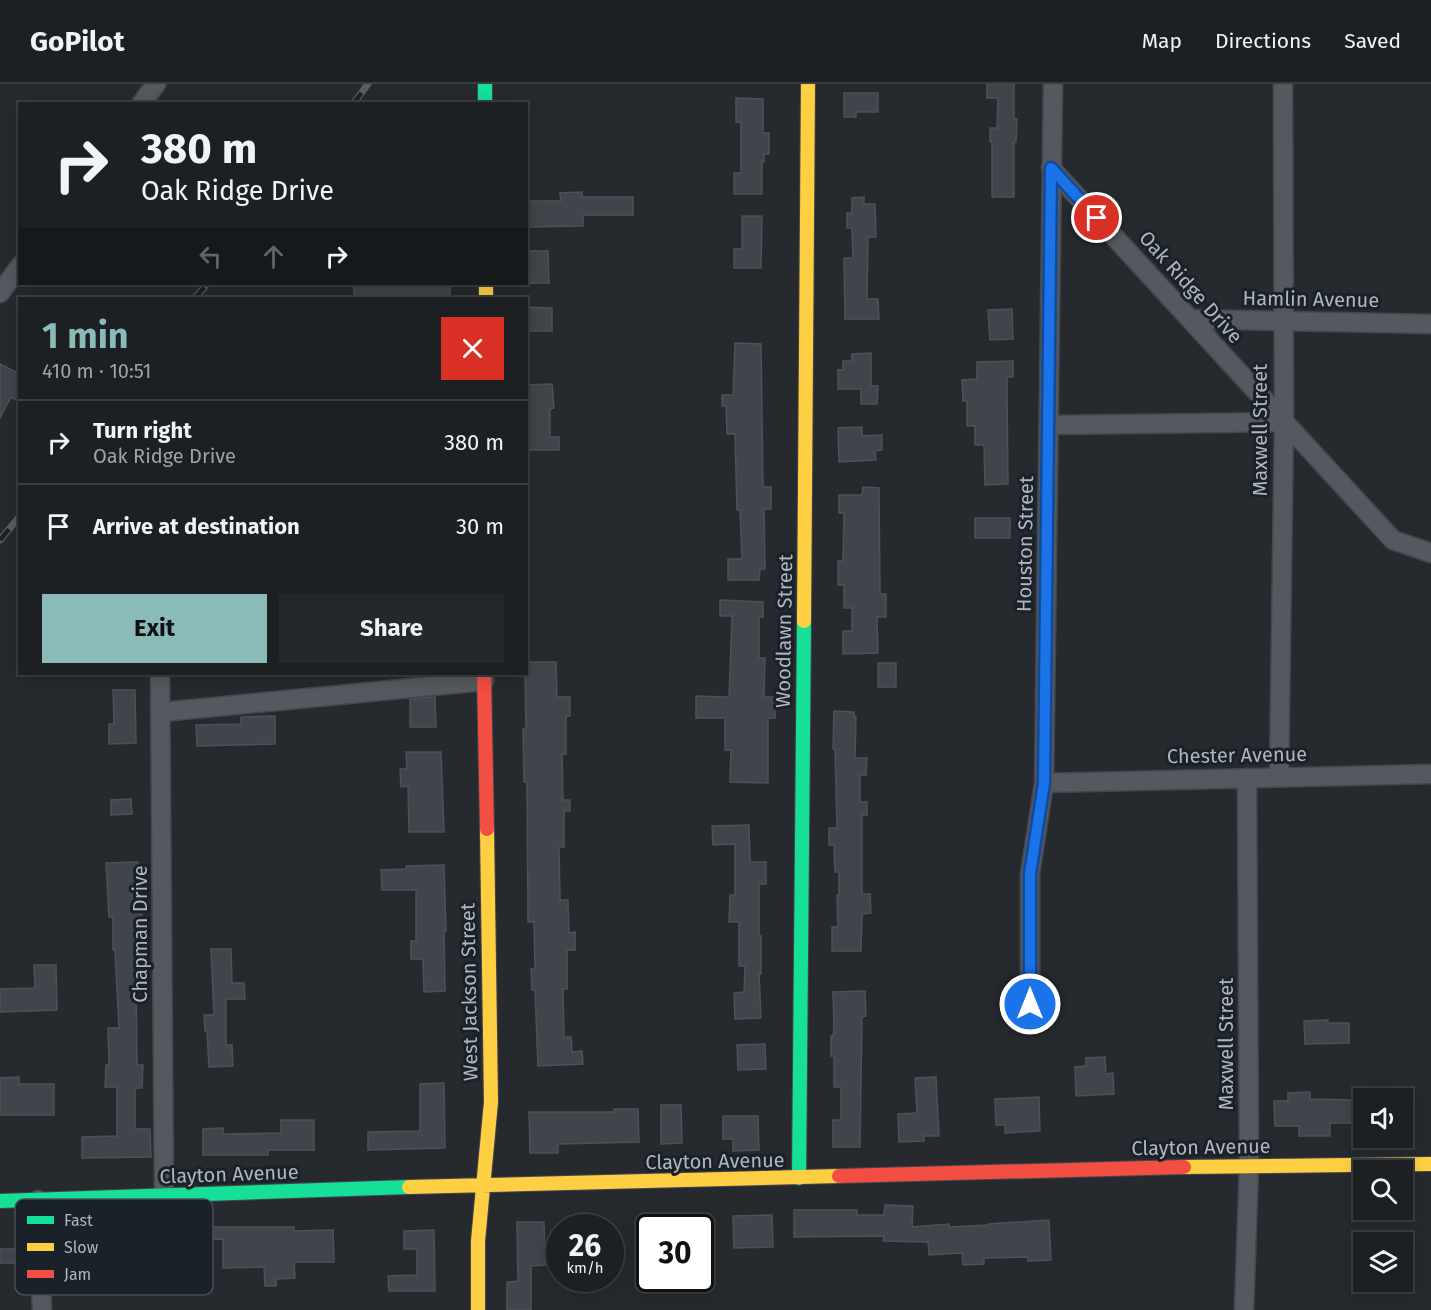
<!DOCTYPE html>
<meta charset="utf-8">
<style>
:root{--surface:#1c2023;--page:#25282b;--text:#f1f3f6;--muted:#a0a3a6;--line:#3a3e41;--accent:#8bbbb9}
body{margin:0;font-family:"Fira Sans",sans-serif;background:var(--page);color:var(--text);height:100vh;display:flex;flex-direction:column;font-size:22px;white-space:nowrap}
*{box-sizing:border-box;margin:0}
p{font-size:20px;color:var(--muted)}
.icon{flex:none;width:33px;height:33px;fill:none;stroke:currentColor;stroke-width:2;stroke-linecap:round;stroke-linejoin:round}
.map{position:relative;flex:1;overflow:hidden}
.drawer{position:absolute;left:18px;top:213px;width:510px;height:378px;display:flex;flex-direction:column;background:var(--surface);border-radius:0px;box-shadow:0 3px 15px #0003,0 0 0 2px var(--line)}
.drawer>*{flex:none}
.banner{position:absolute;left:18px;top:18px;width:510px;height:183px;border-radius:0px;box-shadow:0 3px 15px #0003,0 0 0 2px var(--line);background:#1c2023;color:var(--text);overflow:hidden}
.tools{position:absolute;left:1353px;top:1004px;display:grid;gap:12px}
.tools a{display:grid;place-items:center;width:60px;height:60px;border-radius:0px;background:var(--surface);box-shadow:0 3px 15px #0003,0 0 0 2px var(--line);font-size:30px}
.speed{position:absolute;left:546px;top:1130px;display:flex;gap:12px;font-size:30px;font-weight:700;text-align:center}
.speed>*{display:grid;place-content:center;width:78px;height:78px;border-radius:50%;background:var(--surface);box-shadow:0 3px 15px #0003,0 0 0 2px var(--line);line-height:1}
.speed small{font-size:15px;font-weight:400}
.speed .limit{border:3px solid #111;border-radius:9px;background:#fff;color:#111}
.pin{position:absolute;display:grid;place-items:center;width:51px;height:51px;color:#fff;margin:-26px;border:3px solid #fff;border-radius:50%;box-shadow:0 2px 6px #0007}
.me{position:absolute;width:66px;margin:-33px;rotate:0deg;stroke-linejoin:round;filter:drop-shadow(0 0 4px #0008)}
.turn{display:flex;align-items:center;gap:21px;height:126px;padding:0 24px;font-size:27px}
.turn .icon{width:78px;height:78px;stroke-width:2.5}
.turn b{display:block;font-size:42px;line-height:51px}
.lanes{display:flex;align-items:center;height:57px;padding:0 24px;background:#0003;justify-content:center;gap:30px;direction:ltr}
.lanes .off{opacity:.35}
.round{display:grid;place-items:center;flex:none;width:63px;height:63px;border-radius:0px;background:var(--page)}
.overview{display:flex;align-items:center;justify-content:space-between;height:102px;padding:0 24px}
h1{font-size:36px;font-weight:700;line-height:45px;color:var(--accent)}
.button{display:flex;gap:12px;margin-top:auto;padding:12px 24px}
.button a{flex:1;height:69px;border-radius:0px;background:var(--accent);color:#111;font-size:24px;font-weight:700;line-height:69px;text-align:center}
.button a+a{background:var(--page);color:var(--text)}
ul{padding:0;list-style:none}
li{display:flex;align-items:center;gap:18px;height:84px;padding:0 24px;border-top:2px solid var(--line)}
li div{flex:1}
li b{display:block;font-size:22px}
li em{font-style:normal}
header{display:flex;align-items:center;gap:36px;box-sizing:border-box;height:84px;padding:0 30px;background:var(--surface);border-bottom:2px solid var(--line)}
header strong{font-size:28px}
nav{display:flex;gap:33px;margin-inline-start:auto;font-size:21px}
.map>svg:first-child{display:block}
.building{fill:#40454b;stroke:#4d5157;stroke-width:1.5}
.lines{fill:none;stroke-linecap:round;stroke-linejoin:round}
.street-casing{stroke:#43464c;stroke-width:21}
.fast-casing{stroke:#43464c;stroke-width:16}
.slow-casing{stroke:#43464c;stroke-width:16}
.jam-casing{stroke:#43464c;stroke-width:16}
.street{stroke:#55585e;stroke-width:18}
.fast{stroke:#16e098;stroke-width:14}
.slow{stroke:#ffcf43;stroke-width:14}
.jam{stroke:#f24e42;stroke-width:14}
.rail-casing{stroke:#595c61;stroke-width:7}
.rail{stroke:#1b2129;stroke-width:4.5;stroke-dasharray:14;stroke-linecap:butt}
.route-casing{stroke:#114b97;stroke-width:15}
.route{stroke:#1a73e8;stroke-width:10}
.labels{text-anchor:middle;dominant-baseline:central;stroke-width:6;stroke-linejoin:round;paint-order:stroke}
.street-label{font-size:20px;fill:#afb6c1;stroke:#1b2129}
.key{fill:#1b2129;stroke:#474e57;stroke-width:1.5}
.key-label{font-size:16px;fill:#afb6c1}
</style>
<header>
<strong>GoPilot</strong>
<nav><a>Map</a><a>Directions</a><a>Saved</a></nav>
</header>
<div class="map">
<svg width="1431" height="1226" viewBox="0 0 1431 1226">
<rect width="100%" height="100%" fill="#262a2f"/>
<!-- building -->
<path class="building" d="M987,0H1014V35H1017L1016,58H1014V113H992V58H990V44H997L998,14H987Z
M844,9H878V28H856V33H844Z
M736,14L763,15V49H769V70H764V78H762V110H734V89H741V38H736Z
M582,108V113H633V131H583V142L526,143V117H561L560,109Z
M864,113V120H875L876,153H868L867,215H878L879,235H845L844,174H853L852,144H847V129H852V114Z
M742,132H762L761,184H734V165H742Z
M526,167H548L549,199H526Z
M354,200H450V214H354Z
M526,223L552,224V247H526Z
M1012,225L1013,255L990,256L988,226Z
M735,259L761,260L763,403H771V425H764L765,485H760L759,496H728V475H742L740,426H737L735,350H727L726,322H722V311H733Z
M871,269V302H878L877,320H861V305H838V286H843V277H852V270Z
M1013,277V293H1007V308L1008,400L985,401L984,361H975V342H967V317H963L962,296L977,295V278Z
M0,280L20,290V318L11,313L0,334Z
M552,300L554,324L550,325V353H559V366H526V301Z
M862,343V352L882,351V366L875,367L876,376L839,378L838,344Z
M863,403L879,404L880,510H886V533H877L878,569L843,570V547H852V524H844V501H838V477H843L844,429H839V411H862Z
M975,434H1010V454H975Z
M720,516L763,518V533H759V574H765L764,613H775V634H768V699L730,698L731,666H725V634H696V612L729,613L732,532H720Z
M526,578H556L557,613H570V632H566V670H562L563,716H570V727H564V763H559L560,816H568L569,849L575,848V866H567V905H563L564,953H571L572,968L582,967L583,980L538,982L535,906H532L531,885H535L534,838H528L527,698H524L523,645H526L525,590H526Z
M878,579H896V603H878Z
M113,606H135L136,659L109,660V640H114Z
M435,613L436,643H410V615Z
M834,627L854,628V632L856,633L855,674H867L866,691H860V718H867V731H862V810H870L871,829L862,830L861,867H832V843H838L837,811H839V788H835L834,761H829V744H837L835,665H833Z
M275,632V660L197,662L196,641L241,640V633Z
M406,668H441L444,748H409L408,702L401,703L400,685H407Z
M131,715L132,730L111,731V716Z
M749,741L750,778H766V800H759V852H761V890L759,889L761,934L735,935L734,909L744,908L745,882H739V838H729L730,811H735V760L713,761L712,742Z
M138,778L139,813H141L142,833H140V865H139V901H136L137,981H143L142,1004H135V1045H150L151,1073L82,1074V1053L117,1052V1003H105L106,981H109L108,944H119L115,866H113V833H109L106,779Z
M444,781L446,847H444L445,907L424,908L423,875H411V857H416V806H382L381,786L406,785V782Z
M211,865H231L232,899H244L245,915H226V961H232L233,982L209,983L207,947H205L204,931H214Z
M34,881H56L57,926L0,928V905L35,904Z
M865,907L866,932L862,933L860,1063H833V1036H841V1003H834V972H831V952L833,953L834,945L833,908Z
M1328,936V939H1349V959L1305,960L1304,937Z
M765,960L766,985L738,986L737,961Z
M1105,973L1106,990L1113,989L1114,1010L1076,1012L1075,983L1086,982V974Z
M19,993V1000H54V1031H0V994Z
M936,993L939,1052H924V1057L899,1058L898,1030L917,1029L915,994Z
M444,999L445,1064L368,1066V1048L420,1047V1000Z
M1310,1008V1015L1355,1016V1039H1330V1052H1299V1042H1275L1274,1017H1288V1009Z
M1039,1013L1040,1047L1005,1049V1041H996L995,1015Z
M661,1021H681L682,1059L661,1060Z
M614,1025H638L639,1058L558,1060V1069H530L529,1028H614Z
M723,1032H758L759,1066L733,1067V1055H723Z
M281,1036H314V1066H268V1071H203V1045L223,1044V1050L281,1049Z
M885,1121L913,1122L912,1143L949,1140V1143L989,1141V1140L1049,1136L1051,1176L1028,1177V1173L984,1174V1180L963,1181L962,1169L929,1171L928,1158L883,1157L884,1152L794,1153V1126H857V1131H884Z
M772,1131L773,1163L734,1164L733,1132Z
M517,1138H544L545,1181L531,1182V1226H507V1198L518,1197Z
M167,1143H294V1147L333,1146L334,1178H294L295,1194L276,1195V1202H265L264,1183L223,1184V1155L192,1156V1160L152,1161V1174L137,1175V1181L124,1182V1178L69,1179L68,1145L105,1144V1148L167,1146Z
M434,1146L435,1207H389L388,1192L417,1191V1165H404V1147Z
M0,1165H23L24,1179H0Z"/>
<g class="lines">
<!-- street casing -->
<g class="street-casing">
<path id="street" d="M141,20L156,0
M1051,84L1393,456L1431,469
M0,209L20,182
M1190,235L1431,240
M1050,341L1284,338
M160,590L164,1111
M162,628L484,597
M1279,693L1284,338L1283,0
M1044,699L1431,690
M1030,920V790L1044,699L1053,0
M38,1116L42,1226
M1244,1226L1249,1081L1247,694"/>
</g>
<!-- fast casing -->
<g class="fast-casing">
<path id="fast" d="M485,0V20
M799,1094L804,537
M0,1117L409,1103"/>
</g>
<!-- slow casing -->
<g class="slow-casing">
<path id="slow" d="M486,200V214
M804,537L808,0
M1184,1083L1431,1080
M409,1103L839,1092
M478,1226V1157L491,1018L487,745"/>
</g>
<!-- jam casing -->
<g class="jam-casing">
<path id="jam" d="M484,590L487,745
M839,1092L1184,1083"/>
</g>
<!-- street -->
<use href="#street" class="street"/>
<!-- fast -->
<use href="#fast" class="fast"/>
<!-- slow -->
<use href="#slow" class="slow"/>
<!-- jam -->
<use href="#jam" class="jam"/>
<!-- rail casing -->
<g class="rail-casing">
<path id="rail" d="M353,20L368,0
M195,214L207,200
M0,456L20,432"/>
</g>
<!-- rail -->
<use href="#rail" class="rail"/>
</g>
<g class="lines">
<!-- route casing -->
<g class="route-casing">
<path id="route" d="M1030,920V790L1044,699L1051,84L1097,134"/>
</g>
<!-- route -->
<use href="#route" class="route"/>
</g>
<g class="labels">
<!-- street labels -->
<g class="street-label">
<text transform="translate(1191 203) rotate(48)">Oak Ridge Drive</text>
<text transform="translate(1311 215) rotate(1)">Hamlin Avenue</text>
<text transform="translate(1260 346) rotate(-90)">Maxwell Street</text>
<text transform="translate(1025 460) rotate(-89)">Houston Street</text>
<text transform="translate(784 547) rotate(-89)">Woodlawn Street</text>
<text transform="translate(1237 671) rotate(-1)">Chester Avenue</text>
<text transform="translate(140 850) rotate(-90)">Chapman Drive</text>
<text transform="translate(469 908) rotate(-91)">West Jackson Street</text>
<text transform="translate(1226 960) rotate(-90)">Maxwell Street</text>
<text transform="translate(1201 1063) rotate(-1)">Clayton Avenue</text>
<text transform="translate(715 1077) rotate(-1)">Clayton Avenue</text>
<text transform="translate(229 1090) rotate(-2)">Clayton Avenue</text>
</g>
</g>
<!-- legend -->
<rect x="15" y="1115" width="198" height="96" rx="9" class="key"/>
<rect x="27" y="1132" width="27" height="8" fill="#16e098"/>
<rect x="27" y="1159" width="27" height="8" fill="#ffcf43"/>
<rect x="27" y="1186" width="27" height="8" fill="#f24e42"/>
<g class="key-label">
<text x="64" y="1142">Fast</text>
<text x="64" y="1169">Slow</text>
<text x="64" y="1196">Jam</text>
</g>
</svg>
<div class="tools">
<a><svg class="icon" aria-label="sound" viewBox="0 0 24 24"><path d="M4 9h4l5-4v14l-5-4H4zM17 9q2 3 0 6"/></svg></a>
<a><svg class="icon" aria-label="search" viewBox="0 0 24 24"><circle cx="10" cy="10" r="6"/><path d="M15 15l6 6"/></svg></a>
<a><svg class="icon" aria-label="layers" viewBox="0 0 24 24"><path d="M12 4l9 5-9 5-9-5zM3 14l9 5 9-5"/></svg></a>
</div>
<div class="speed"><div>26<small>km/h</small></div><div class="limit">30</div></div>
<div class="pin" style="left:1097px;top:134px;background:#d93025"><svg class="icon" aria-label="arrive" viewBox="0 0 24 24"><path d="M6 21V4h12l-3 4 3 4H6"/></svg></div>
<svg class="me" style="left:1030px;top:920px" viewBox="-20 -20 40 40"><circle r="17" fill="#1a73e8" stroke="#fff" stroke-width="3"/><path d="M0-11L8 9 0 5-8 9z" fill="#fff"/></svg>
<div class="banner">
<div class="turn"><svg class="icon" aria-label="right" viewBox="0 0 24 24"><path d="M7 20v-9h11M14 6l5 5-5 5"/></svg><div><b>380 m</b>Oak Ridge Drive</div></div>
<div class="lanes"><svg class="icon off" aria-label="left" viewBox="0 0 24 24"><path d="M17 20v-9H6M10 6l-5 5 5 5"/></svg><svg class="icon off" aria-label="ahead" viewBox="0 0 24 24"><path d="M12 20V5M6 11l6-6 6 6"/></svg><svg class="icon" aria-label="right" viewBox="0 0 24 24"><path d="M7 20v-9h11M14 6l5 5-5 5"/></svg></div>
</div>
<section class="drawer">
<div class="overview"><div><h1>1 min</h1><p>410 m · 10:51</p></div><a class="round" style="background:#d93025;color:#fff"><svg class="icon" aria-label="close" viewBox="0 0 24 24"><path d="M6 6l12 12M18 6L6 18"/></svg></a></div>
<ul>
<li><svg class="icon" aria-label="right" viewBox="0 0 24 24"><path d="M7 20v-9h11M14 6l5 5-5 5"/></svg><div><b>Turn right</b><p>Oak Ridge Drive</p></div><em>380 m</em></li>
<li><svg class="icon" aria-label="arrive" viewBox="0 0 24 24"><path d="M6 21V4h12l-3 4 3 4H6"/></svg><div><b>Arrive at destination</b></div><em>30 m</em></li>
</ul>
<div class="button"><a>Exit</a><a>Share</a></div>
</section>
</div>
